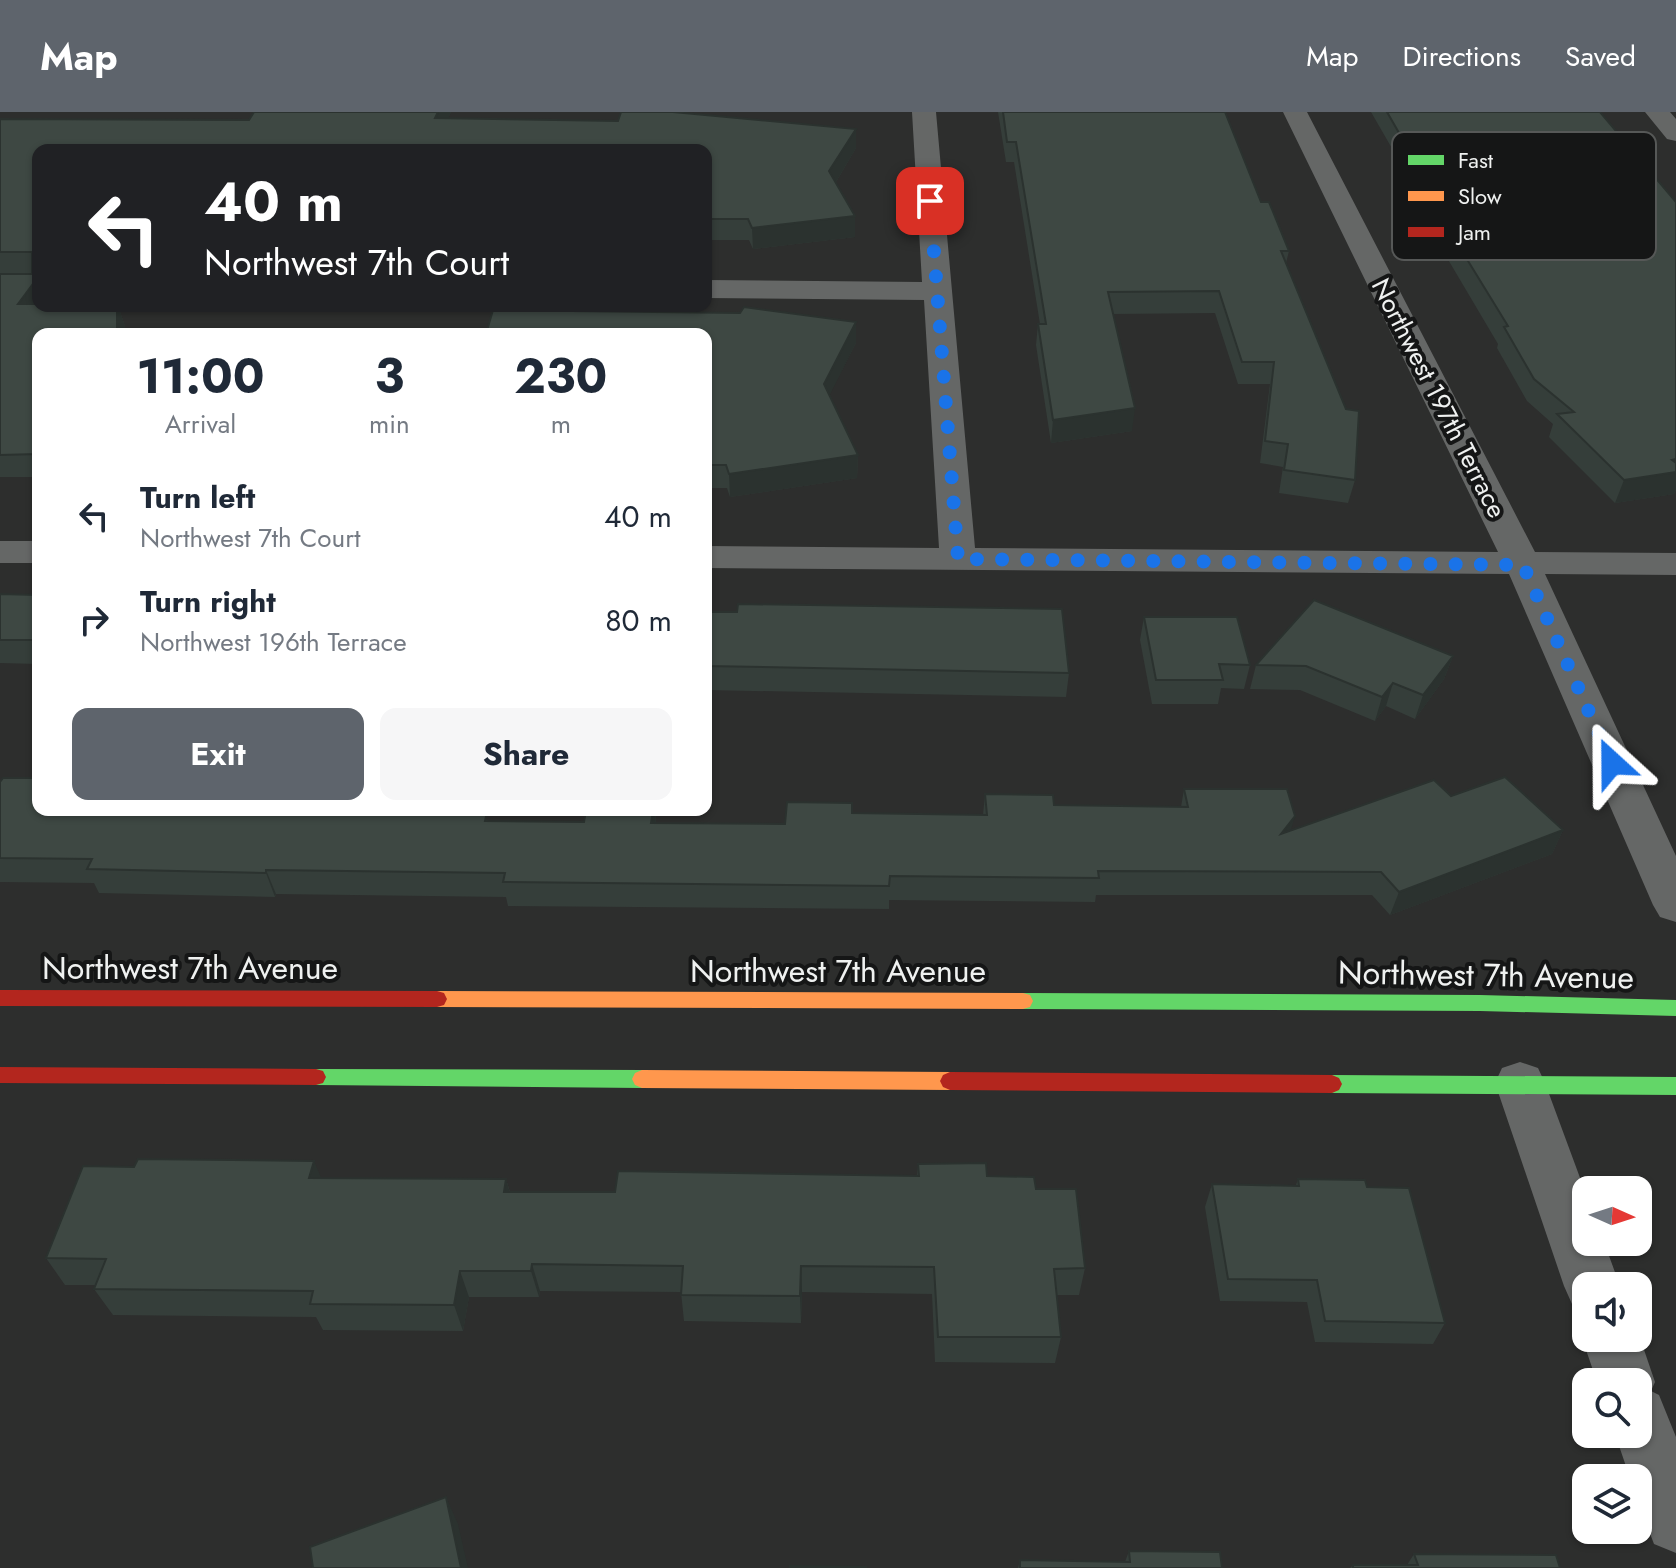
<!DOCTYPE html>
<style>
:root{--surface:#fff;--page:#f6f6f7;--text:#1f2937;--muted:#747a83;--accent:#5e646c}
body{margin:0;font-family:Jost,sans-serif;background:var(--page);color:var(--text);height:100vh;display:flex;flex-direction:column;font-size:30px;white-space:nowrap}
*{box-sizing:border-box;margin:0}
p{font-size:26px;color:var(--muted)}
.icon{flex:none;width:44px;height:44px;fill:none;stroke:currentColor;stroke-width:2;stroke-linecap:round;stroke-linejoin:round}
.map{position:relative;flex:1;overflow:hidden}
.panel{position:absolute;left:32px;top:216px;width:680px;height:488px;display:flex;flex-direction:column;background:var(--surface);border-radius:16px;box-shadow:0 2px 6px #0004}
.panel>*{flex:none}
.hud{position:absolute;left:32px;top:32px;width:680px;height:168px;border-radius:16px;box-shadow:0 2px 6px #0004;background:#202124;color:#fff;overflow:hidden}
.needle{width:52px;rotate:93deg}
.fabs{position:absolute;left:1572px;top:1064px;display:grid;gap:16px}
.fabs a{display:grid;place-items:center;width:80px;height:80px;border-radius:16px;background:var(--surface);box-shadow:0 2px 6px #0004;font-size:40px}
.pin{position:absolute;display:grid;place-items:center;width:68px;height:68px;color:#fff;margin:-34px;border-radius:16px;box-shadow:0 4px 12px #0006}
.me{position:absolute;width:88px;margin:-44px;rotate:336deg;stroke-linejoin:round;filter:drop-shadow(0 0 6px #0008)}
.turn{display:flex;align-items:center;gap:28px;height:168px;padding:0 40px;font-size:36px}
.turn .icon{width:104px;height:104px;stroke-width:2.5}
.turn b{display:block;font-size:56px;line-height:68px}
.eta{display:flex;justify-content:space-evenly;align-items:center;height:136px;text-align:center}
.eta b{font-size:48px;font-weight:700;line-height:56px}
.cta{display:flex;gap:16px;margin-top:auto;padding:16px 40px}
.cta a{flex:1;height:92px;border-radius:16px;background:var(--accent);color:#fff;font-size:32px;font-weight:700;line-height:92px;text-align:center}
.cta a+a{background:var(--page);color:var(--text)}
ul{padding:0;list-style:none}
li{display:flex;align-items:center;gap:24px;height:104px;padding:0 40px}
li div{flex:1}
li b{display:block;font-size:30px}
li em{font-style:normal}
header{display:flex;align-items:center;gap:48px;box-sizing:border-box;height:112px;padding:0 40px;background:var(--accent);color:#fff}
header strong{font-size:38px}
nav{display:flex;gap:44px;margin-inline-start:auto;font-size:28px}
.map>svg:first-child{display:block}
.lines{fill:none;stroke-linecap:round;stroke-linejoin:round}
.street{fill:#656766;fill-rule:evenodd}
.fast{fill:#63d668;fill-rule:evenodd}
.slow{fill:#ff974d;fill-rule:evenodd}
.jam{fill:#b3261e;fill-rule:evenodd}
.wall{fill:#353e3a}
.shaded-wall{fill:#2b322f}
.building{fill:#3e4843;stroke:#2b322f;stroke-width:2}
.route{stroke:#1a73e8;stroke-width:14;stroke-dasharray:0 25.2}
.labels{text-anchor:middle;dominant-baseline:central;stroke-width:8;stroke-linejoin:round;paint-order:stroke}
.far-street-label{font-size:26px;fill:#eff1f0;stroke:#151616}
.street-label{font-size:32px;fill:#eff1f0;stroke:#151616}
.key{fill:#151616;stroke:#565857;stroke-width:2}
.key-label{font-size:22px;fill:#eff1f0}
</style>
<header>
<strong>Map</strong>
<nav><a>Map</a><a>Directions</a><a>Saved</a></nav>
</header>
<div class="map">
<svg width="1676" height="1456" viewBox="0 0 1676 1456">
<rect width="100%" height="100%" fill="#2d2e2d"/>
<g class="lines">
<!-- street -->
<path class="street" d="M912,0H936L975,436L1498,440L1283,0H1307L1535,440L1676,441V463L1545,462L1676,744V810L1660,805L1653,793L1509,462L706,456V434L939,436L924,188L706,186V168L922,170Z
M1645,0H1670L1676,7V29L1667,27Z
M0,429H38V451H0Z
M1520,950L1538,956L1545,971L1586,1082V1130H1604L1620,1174H1586V1197L1572,1192L1564,1174L1495,971L1502,956Z
M1586,1218V1226H1638V1222L1640,1226L1655,1270L1651,1279L1659,1283L1676,1325V1441L1654,1432L1638,1390V1366H1630L1615,1322H1638V1270H1597L1582,1226Z"/>
<!-- fast -->
<path class="fast" d="M1023,881L1480,883L1676,888V904L1480,899L1023,897L1016,895L1013,889L1016,883Z
M316,957L642,958L649,961L652,967L649,973L642,976L316,973L309,971L306,965L309,959Z
M1332,963L1676,965V983L1332,981L1325,978L1322,972L1325,966Z"/>
<!-- slow -->
<path class="slow" d="M437,879L1023,881L1030,883L1033,889L1030,895L1023,897L437,895L430,893L427,887L430,881Z
M642,958L950,960L957,963L960,969L957,975L950,978L642,976L635,973L632,967L635,961Z"/>
<!-- jam -->
<path class="jam" d="M0,878L437,879L444,881L447,887L444,893L437,895L0,894Z
M0,955L316,957L323,959L326,965L323,971L316,973L0,971Z
M950,960L1332,963L1339,966L1342,972L1339,978L1332,981L950,978L943,975L940,969L943,963Z"/>
</g>
<!-- wall -->
<path class="wall" d="M254,0H451L448,6L856,36L836,70L855,125L753,137L749,128H706V38H38V194H118L125,214L38,222V365H0V162H32L0,161V7L249,8Z
M998,0H1225L1261,90L1289,139L1286,151L1355,368L1348,391L1279,381L1283,355L1260,351L1270,272H1238L1215,201L1113,202L1132,319L1051,331L1036,233L1038,212H1040L1014,50H1006Z
M1371,0H1600L1676,90V378L1674,382L1615,391L1549,325L1553,312L1527,289L1497,236L1498,232L1427,112L1399,60L1401,52Z
M856,210V231L829,283L858,343L857,366L730,385L727,376H706V222Z
M0,482L38,483V552L0,551Z
M706,500L1069,561L1066,585L706,578Z
M1144,505L1250,553L1244,577L1221,576L1218,592H1152L1140,528Z
M1453,544L1444,567L1415,607L1386,594L1375,609L1300,578L1250,577L1256,553Z
M0,670L38,698L382,699L383,698H462L463,700L489,709L584,710L586,698H655L656,711L785,712L852,701L983,703L985,682L1054,693L1181,695L1184,677L1290,719L1451,684L1563,718L1552,742L1390,803L1372,783H1096L1095,790L889,788V797L508,794L506,785L276,782L275,785L99,781L94,771L0,770Z
M918,1052L987,1064L1036,1077L1085,1156L1079,1183H1057L1061,1225L1055,1251L935,1250L932,1182L802,1180L801,1211L684,1209L681,1180L540,1179L539,1185H469L463,1219L323,1218L316,1205L113,1203L94,1177L96,1173H65L46,1146L134,1055L321,1066L506,1067L510,1080H615L917,1064Z
M1298,1067L1367,1075L1445,1211L1433,1232L1315,1230L1307,1190L1220,1189L1205,1095L1212,1072L1296,1073Z
M1129,1439L1222,1456H1018L1020,1448L1125,1450Z
M1414,1442L1560,1456H1350L1353,1453H1407Z"/>
<!-- shaded-wall -->
<path class="shaded-wall" d="M438,0H451L439,26L435,6Z
M856,17V36L830,80L829,59Z
M855,104V125L753,137L752,116Z
M38,165V194L18,192Z
M118,194L125,214V222H117Z
M856,210V231L824,294V272Z
M1135,296L1132,319L1051,331L1053,308Z
M858,343L857,366L730,385L729,362Z
M1676,347V378L1674,382L1615,391L1624,368Z
M1453,544L1444,567L1415,607L1423,583Z
M1393,571L1386,594L1375,609L1382,585Z
M653,698H655L656,713L651,711Z
M1295,704L1288,728L1281,722Z
M1563,718L1552,742L1390,803L1399,780Z
M266,758L276,782L275,785L266,761Z
M314,1049L326,1077L309,1066Z
M506,1067L514,1095L504,1080Z
M532,1152L540,1179L539,1185L531,1159Z
M801,1154L802,1180L801,1211L800,1184Z
M460,1159L469,1185L463,1219L454,1193Z
M446,1385L458,1412L468,1456H461Z"/>
<!-- building -->
<path class="building" d="M254,0H438L435,6L618,9L621,0H673L856,17L829,59L855,104L752,116L748,107H706V38H38V165L18,192H38V194H117V222H38V342L0,343V162H32V140H0V7L249,8Z
M1003,0H1225L1261,90H1269L1289,139H1281L1346,297L1359,299L1355,368L1284,358L1288,332L1265,329L1274,250H1242L1219,179L1108,180L1135,296L1053,308L1038,212H1046L1016,30H1007Z
M1387,0H1600L1676,90V347L1672,348L1676,351V360L1624,368L1557,302L1574,300L1534,267L1504,215L1508,214L1433,92L1404,40H1410Z
M744,195L856,210L824,272L858,343L729,362L726,353H706V222H486L493,198L740,201Z
M0,482L38,483V528H0Z
M1314,488L1453,544L1423,583L1393,571L1382,585L1306,554L1256,553Z
M738,492L1062,497L1069,561L706,554V500H737Z
M1144,505H1237L1250,553L1219,552L1223,568H1156Z
M1505,665L1563,718L1399,780L1381,760L1098,759L1099,766L890,764L889,774L503,770L505,761L266,758V761L87,757L92,747L0,746V670L3,666H38V698H322L382,699L383,698H453L452,700H487L485,709L584,710L586,698H653L651,711L785,712L787,690L852,691V701L987,703L985,682L1053,683L1054,693L1188,695L1184,677H1287L1295,704L1281,722L1434,668L1451,684Z
M138,1047L314,1049L309,1066L506,1067L504,1080H615L618,1059L919,1064L918,1052L986,1051L987,1064L1034,1065L1036,1077H1076L1085,1156L1054,1157L1061,1225H938L934,1155L801,1154L800,1184L681,1183L683,1154L532,1152L531,1159H460L454,1193L310,1192L313,1179L94,1177L106,1147L46,1146L83,1054L134,1055Z
M1298,1067L1365,1068L1367,1075L1409,1076L1445,1211L1325,1209L1317,1168L1228,1167L1212,1072L1299,1074Z
M446,1385L461,1456H313L310,1435Z
M1129,1439L1220,1440L1222,1456H1020V1448L1130,1450Z
M1414,1442L1556,1443L1560,1456H1353V1453H1418Z
M790,1454L866,1455V1456H790Z"/>
<g class="lines">
<!-- route -->
<path class="route" d="M930,89L958,447L1523,453L1612,651"/>
</g>
<g class="labels">
<!-- far-street labels -->
<g class="far-street-label">
<text transform="translate(1439 286) rotate(63)">Northwest 197th Terrace</text>
</g>
<!-- street labels -->
<g class="street-label">
<text x="190" y="856">Northwest 7th Avenue</text>
<text x="838" y="859">Northwest 7th Avenue</text>
<text transform="translate(1486 863) rotate(1)">Northwest 7th Avenue</text>
</g>
</g>
<!-- legend -->
<rect x="1392" y="20" width="264" height="128" rx="12" class="key"/>
<rect x="1408" y="43" width="36" height="10" fill="#63d668"/>
<rect x="1408" y="79" width="36" height="10" fill="#ff974d"/>
<rect x="1408" y="115" width="36" height="10" fill="#b3261e"/>
<g class="key-label">
<text x="1458" y="56">Fast</text>
<text x="1458" y="92">Slow</text>
<text x="1458" y="128">Jam</text>
</g>
</svg>
<div class="fabs">
<a><svg class="needle" viewBox="-14 -14 28 28"><path d="M0-13l5 13h-10z" fill="#e53935"/><path d="M0 13l5-13h-10z" fill="#747a83"/></svg></a>
<a><svg class="icon" aria-label="sound" viewBox="0 0 24 24"><path d="M4 9h4l5-4v14l-5-4H4zM17 9q2 3 0 6"/></svg></a>
<a><svg class="icon" aria-label="search" viewBox="0 0 24 24"><circle cx="10" cy="10" r="6"/><path d="M15 15l6 6"/></svg></a>
<a><svg class="icon" aria-label="layers" viewBox="0 0 24 24"><path d="M12 4l9 5-9 5-9-5zM3 14l9 5 9-5"/></svg></a>
</div>
<div class="pin" style="left:930px;top:89px;background:#d93025"><svg class="icon" aria-label="arrive" viewBox="0 0 24 24"><path d="M6 21V4h12l-3 4 3 4H6"/></svg></div>
<svg class="me" style="left:1612px;top:651px" viewBox="-20 -20 40 40"><path d="M0-17L14 15 0 8-14 15z" fill="#1a73e8" stroke="#fff" stroke-width="4"/></svg>
<div class="hud">
<div class="turn"><svg class="icon" aria-label="left" viewBox="0 0 24 24"><path d="M17 20v-9H6M10 6l-5 5 5 5"/></svg><div><b>40 m</b>Northwest 7th Court</div></div>
</div>
<section class="panel">
<div class="eta">
<div><b>11:00</b><p>Arrival</p></div>
<div><b>3</b><p>min</p></div>
<div><b>230</b><p>m</p></div>
</div>
<ul>
<li><svg class="icon" aria-label="left" viewBox="0 0 24 24"><path d="M17 20v-9H6M10 6l-5 5 5 5"/></svg><div><b>Turn left</b><p>Northwest 7th Court</p></div><em>40 m</em></li>
<li><svg class="icon" aria-label="right" viewBox="0 0 24 24"><path d="M7 20v-9h11M14 6l5 5-5 5"/></svg><div><b>Turn right</b><p>Northwest 196th Terrace</p></div><em>80 m</em></li>
</ul>
<div class="cta"><a>Exit</a><a>Share</a></div>
</section>
</div>
